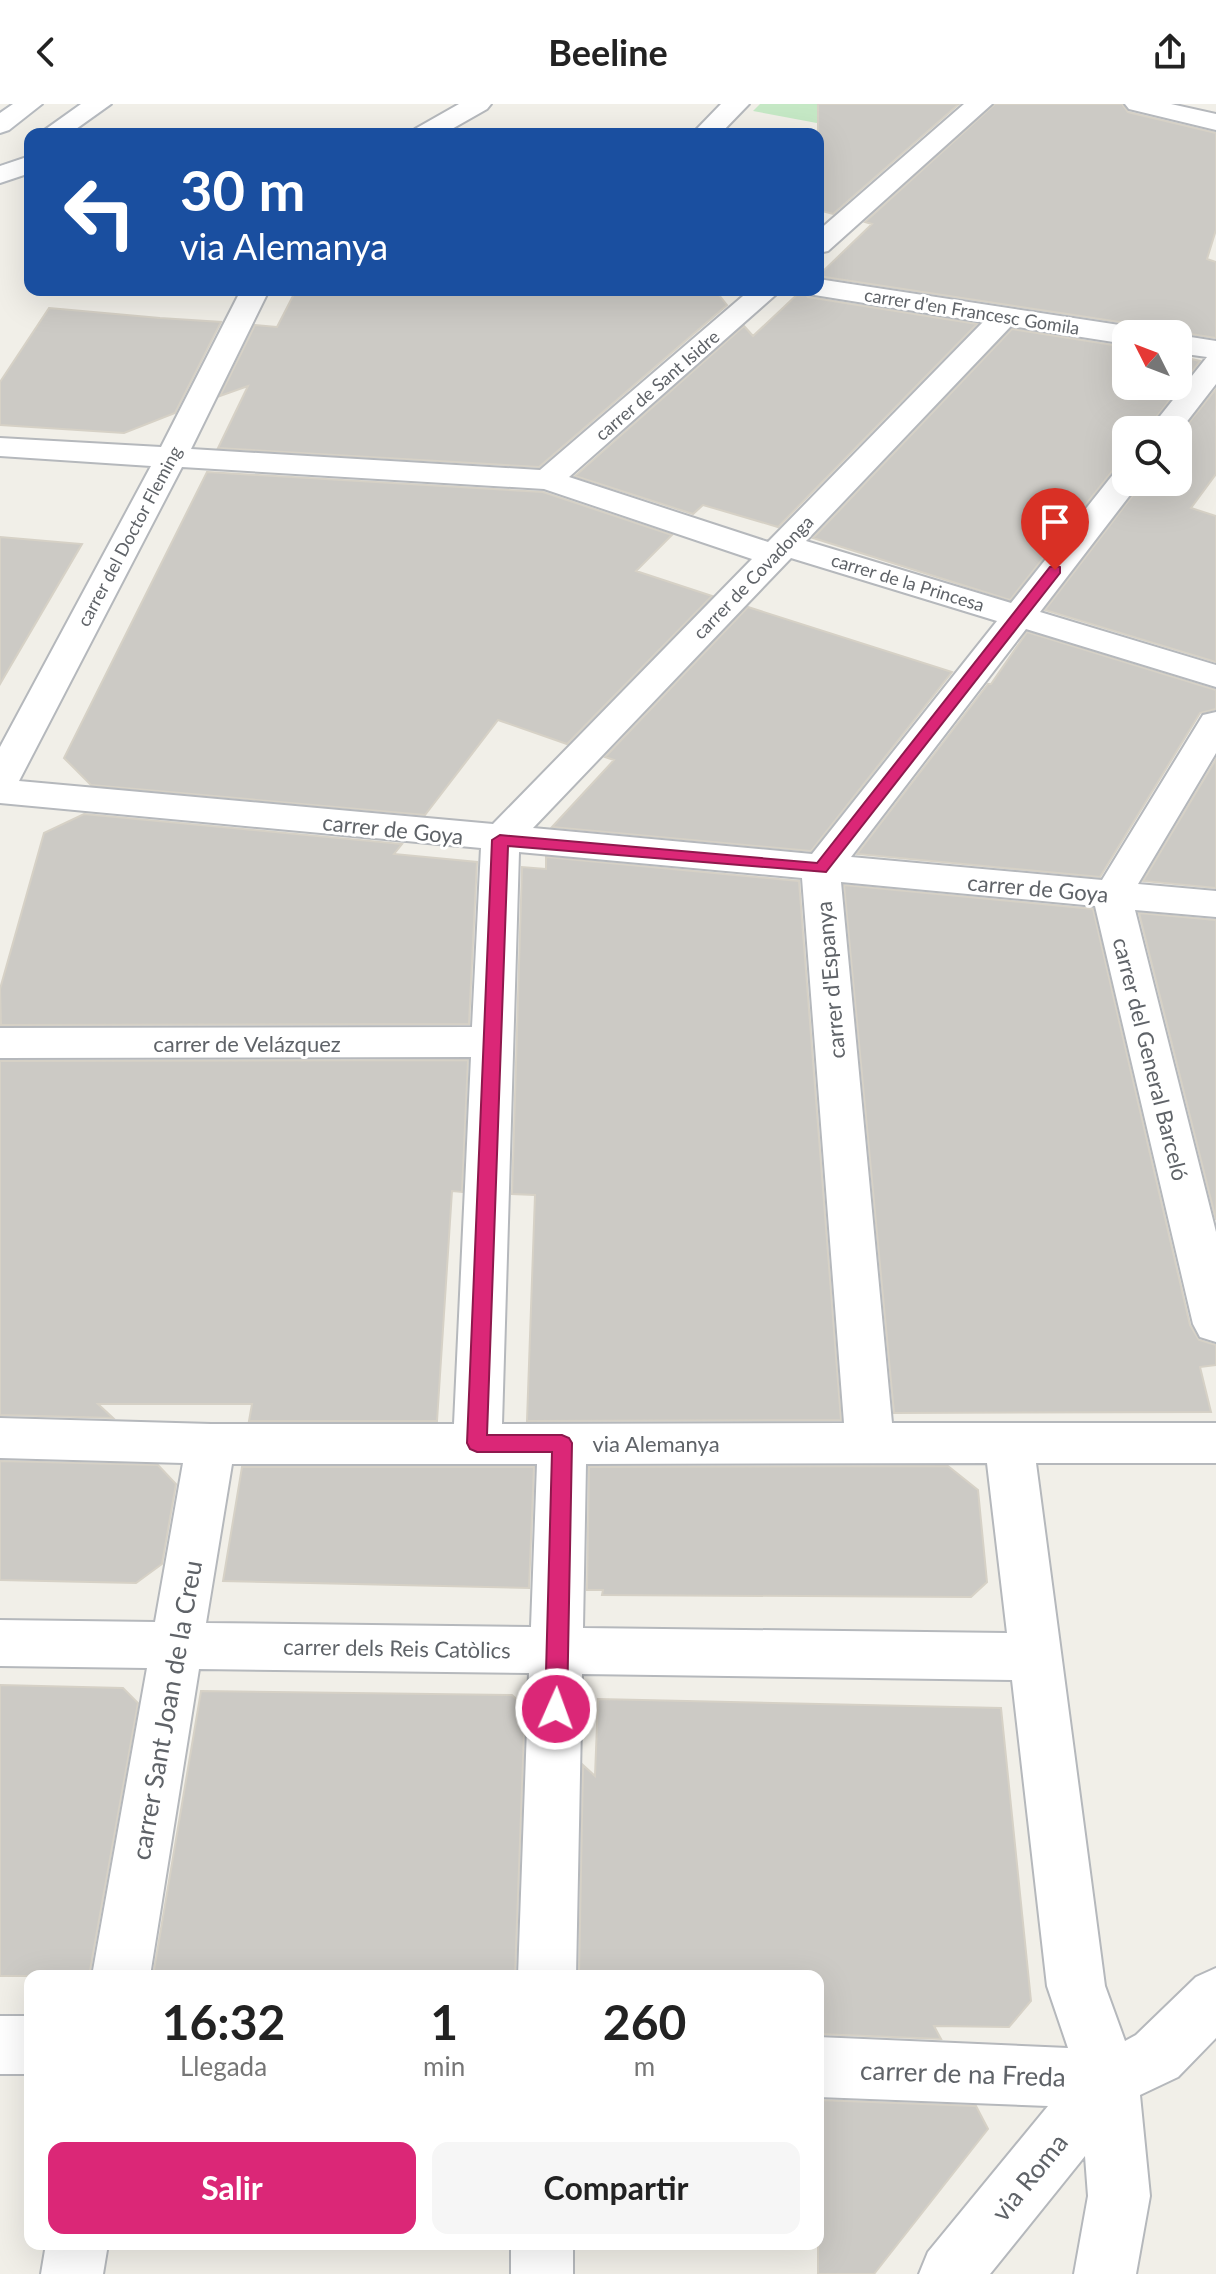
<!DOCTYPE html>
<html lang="es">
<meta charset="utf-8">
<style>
:root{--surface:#fff;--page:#f6f6f6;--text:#222;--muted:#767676;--accent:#db2777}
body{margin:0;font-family:Lato,sans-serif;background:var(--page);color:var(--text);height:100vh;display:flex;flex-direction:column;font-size:30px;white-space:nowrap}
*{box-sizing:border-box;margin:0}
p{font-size:26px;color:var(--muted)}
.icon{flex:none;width:44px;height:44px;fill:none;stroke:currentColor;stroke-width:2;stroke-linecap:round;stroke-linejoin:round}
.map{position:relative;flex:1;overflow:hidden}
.side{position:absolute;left:24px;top:1866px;width:800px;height:280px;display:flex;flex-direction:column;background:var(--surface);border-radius:16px;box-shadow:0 8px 32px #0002}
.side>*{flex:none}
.hud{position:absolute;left:24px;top:24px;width:800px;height:168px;border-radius:16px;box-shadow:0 8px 32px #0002;background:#1a4fa0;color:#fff;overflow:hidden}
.needle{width:52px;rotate:312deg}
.controls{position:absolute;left:1112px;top:216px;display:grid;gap:16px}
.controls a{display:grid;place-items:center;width:80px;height:80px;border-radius:16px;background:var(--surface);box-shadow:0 8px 32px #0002;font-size:40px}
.pin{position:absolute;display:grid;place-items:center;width:68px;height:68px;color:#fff;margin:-82px -34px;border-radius:50% 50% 50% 0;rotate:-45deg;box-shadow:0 0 8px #0007}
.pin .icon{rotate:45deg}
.me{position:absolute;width:88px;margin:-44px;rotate:2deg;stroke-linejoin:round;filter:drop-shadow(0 0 6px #0008)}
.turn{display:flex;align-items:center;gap:28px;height:168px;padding:0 24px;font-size:36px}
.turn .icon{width:104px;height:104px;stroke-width:2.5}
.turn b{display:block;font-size:56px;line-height:68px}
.eta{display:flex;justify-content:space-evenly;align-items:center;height:136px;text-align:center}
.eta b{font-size:48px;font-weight:700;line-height:56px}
.cta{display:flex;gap:16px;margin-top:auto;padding:16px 24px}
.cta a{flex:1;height:92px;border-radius:16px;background:var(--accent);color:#fff;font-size:32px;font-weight:700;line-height:92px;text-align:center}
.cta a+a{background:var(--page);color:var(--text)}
header{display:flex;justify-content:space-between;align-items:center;height:104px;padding:0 24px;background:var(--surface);font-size:36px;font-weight:700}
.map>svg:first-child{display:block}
.green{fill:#c5e8c5}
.building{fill:#cccac5;stroke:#d6d1c6;stroke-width:2}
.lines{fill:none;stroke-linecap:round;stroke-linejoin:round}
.minor-casing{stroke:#b5b8bc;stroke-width:4}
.secondary-casing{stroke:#b6babf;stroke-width:4}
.minor{fill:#fff;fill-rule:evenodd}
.secondary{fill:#fff;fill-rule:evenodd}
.route{fill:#db2777;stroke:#8e194d;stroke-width:2}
.labels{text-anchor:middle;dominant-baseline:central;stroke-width:6;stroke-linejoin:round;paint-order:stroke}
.far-street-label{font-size:18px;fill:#5f6368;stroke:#fff}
.street-label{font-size:22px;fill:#5f6368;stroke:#fff}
.near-street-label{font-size:26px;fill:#5f6368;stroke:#fff}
</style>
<header><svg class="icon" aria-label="back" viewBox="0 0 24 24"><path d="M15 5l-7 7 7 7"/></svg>Beeline<svg class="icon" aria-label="share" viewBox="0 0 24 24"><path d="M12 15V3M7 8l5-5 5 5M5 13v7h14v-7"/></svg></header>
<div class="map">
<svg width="1216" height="2170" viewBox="0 0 1216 2170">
<rect width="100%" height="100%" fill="#f1efe8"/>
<!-- green -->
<path class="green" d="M760,0H842L822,20L753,7Z"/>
<!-- building -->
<path class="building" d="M818,0H959L833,110L818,106Z
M995,0H1122L1128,8L1216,29V126L1207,155L1216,158V234L1178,228L1143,230L1137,222L1126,219L818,172L872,120L865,118Z
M296,186H715L727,201L539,363L218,344L248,282L220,292L255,221L277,223Z
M802,186L808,193L977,220L778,423L703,401L693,410L575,372L744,222L753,232Z
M49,204L160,214L221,218L175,309L124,329L0,321V278Z
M1012,225L1126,243V282H1178V252L1200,257L1146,326H1126V362L1113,366L1010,496L813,434Z
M1216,285V370L1191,404L1216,412V558L1045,506L1143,378H1178V332Z
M207,368L543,388L672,431L636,467L712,492L567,640L498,616L425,711L91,681L64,654Z
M0,433L82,440L0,580Z
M748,503L952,568L811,747L552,723L614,656L605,653Z
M1027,528L1216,586V605L1200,609L1100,773L857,750L988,580H991Z
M1216,655V784L1143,777Z
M84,710L402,740L394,750L477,758L469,920L1,921L0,885L44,729Z
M546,753L799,777L841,1316L527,1317L535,1091L512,1090L522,763L546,765Z
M844,781L1093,805L1190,1221L1199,1236L1216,1241V1261L1200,1263L1211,1308L894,1309Z
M1139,809L1216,816V1116Z
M468,956L462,1088L452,1087L437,1317H249L252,1300H98L113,1314L0,1311V957Z
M0,1357L158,1361L176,1380L162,1460L136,1479L0,1476Z
M948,1362L978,1386L987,1478L971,1493L602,1491L603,1486H587L589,1363Z
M242,1363H534L529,1484L223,1477Z
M0,1581L123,1584L138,1599L89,1872H0Z
M201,1587L512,1591L525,1603L515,1872H153Z
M598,1595L1001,1604L1031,1897L1009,1923L934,1922L941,1935L818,1930V1872H579L583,1661L595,1672Z
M818,1996L976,2002L988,2025L874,2170H818Z"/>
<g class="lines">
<!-- minor casing -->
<g class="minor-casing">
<path id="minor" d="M459,0H491L487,5L443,30H411L415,25Z
M721,0H749L720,30H692Z
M964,0H992L828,147L818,149V127Z
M1125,0H1171L1216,10V26L1129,5Z
M818,175L1126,222L1136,225L1140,230H1126V240L1011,222L806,437L1011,499L1115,368L1126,365V378H1140L1040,508L1216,561V583L1026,525L851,753L1102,776L1203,611L1216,608V649L1138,780L1216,787V813L1135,806L1216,1128V1238L1200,1233L1193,1220L1095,802L841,778L892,1319H1216V1359H1036L1105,1882L1125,1937L1136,1931L1196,1873L1216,1864V1934L1178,1973L1140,1991L1150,2092L1136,2170H1074L1088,2092L1085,2052L990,2170H919L928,2148L1048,2002L818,1993V1933L1068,1944L1047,1882L1012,1576L582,1570L576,1872H518L529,1569L199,1565L150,1872H92L147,1564L0,1562V1516L155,1518L183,1359L0,1354V1314L211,1320H454L471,953L0,954V924L472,923L481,744L0,699V643L151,362L0,352V334L161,343L241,186H269L191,345L540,366L750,186H781L569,373L768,438L983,218L808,190L805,186H818ZM182,363L544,385L752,455L493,720L19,677ZM791,454L997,517L812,750L533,724ZM519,748L802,774L844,1319L502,1320ZM987,1359L1007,1529L583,1524L586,1360ZM232,1360H537L531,1523L206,1519Z
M1178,231L1216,237V280L1178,329V326H1149L1207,253L1178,249Z
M0,1912H30V1970H0Z
M46,2140H108L103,2170H41Z
M511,2140H573V2170H511Z"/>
</g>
<!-- secondary casing -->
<g class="secondary-casing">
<path id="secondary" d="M13,0H42L9,26L0,29V9Z
M81,0H111L69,30H39Z
M30,52V69L0,79V62Z"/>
</g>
<!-- minor -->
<use href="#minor" class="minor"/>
<!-- secondary -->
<use href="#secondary" class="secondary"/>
</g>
<!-- route -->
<path class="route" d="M1055,462L1060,463V469L826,768L508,742L487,1331H562L569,1334L572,1339L567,1605L563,1612L556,1615L548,1612L545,1605L552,1348H477L470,1345L467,1339L492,736L500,731L817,759L1050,463Z"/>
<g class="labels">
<!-- far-street labels -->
<g class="far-street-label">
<text transform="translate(972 207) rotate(9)">carrer d'en Francesc Gomila</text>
<text transform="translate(657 281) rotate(-41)">carrer de Sant Isidre</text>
<text transform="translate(129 432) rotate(-62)">carrer del Doctor Fleming</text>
<text transform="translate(753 473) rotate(-46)">carrer de Covadonga</text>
<text transform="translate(908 478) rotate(17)">carrer de la Princesa</text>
</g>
<!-- street labels -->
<g class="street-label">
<text transform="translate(393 725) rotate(6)">carrer de Goya</text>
<text transform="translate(1038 784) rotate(5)">carrer de Goya</text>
<text transform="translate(830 876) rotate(-95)">carrer d'Espanya</text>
<text x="247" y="939">carrer de Velázquez</text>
<text transform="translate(1151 955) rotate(76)">carrer del General Barceló</text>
<text x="656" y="1339">via Alemanya</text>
<text transform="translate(397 1544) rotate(1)">carrer dels Reis Catòlics</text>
</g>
<!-- near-street labels -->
<g class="near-street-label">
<text transform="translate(166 1606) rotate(-80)">carrer Sant Joan de la Creu</text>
<text transform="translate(963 1969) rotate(2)">carrer de na Freda</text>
<text transform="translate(1029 2073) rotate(-51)">via Roma</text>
</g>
</g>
</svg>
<div class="controls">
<a><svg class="needle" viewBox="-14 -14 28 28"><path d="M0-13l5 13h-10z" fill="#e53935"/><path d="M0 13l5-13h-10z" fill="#767676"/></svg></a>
<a><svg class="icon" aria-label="search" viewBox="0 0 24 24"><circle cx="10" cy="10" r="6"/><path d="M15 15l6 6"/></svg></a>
</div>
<div class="pin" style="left:1055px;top:466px;background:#d93025"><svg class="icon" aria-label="arrive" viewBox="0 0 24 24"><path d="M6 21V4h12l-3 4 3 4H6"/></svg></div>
<svg class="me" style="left:556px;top:1605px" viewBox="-20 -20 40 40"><circle r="17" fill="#db2777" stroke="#fff" stroke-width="3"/><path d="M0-11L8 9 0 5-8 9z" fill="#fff"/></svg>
<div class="hud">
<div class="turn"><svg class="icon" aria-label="left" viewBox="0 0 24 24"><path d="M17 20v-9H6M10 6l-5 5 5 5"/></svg><div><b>30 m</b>via Alemanya</div></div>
</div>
<section class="side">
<div class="eta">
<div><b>16:32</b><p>Llegada</p></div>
<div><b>1</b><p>min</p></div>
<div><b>260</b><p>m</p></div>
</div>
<div class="cta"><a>Salir</a><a>Compartir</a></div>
</section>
</div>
